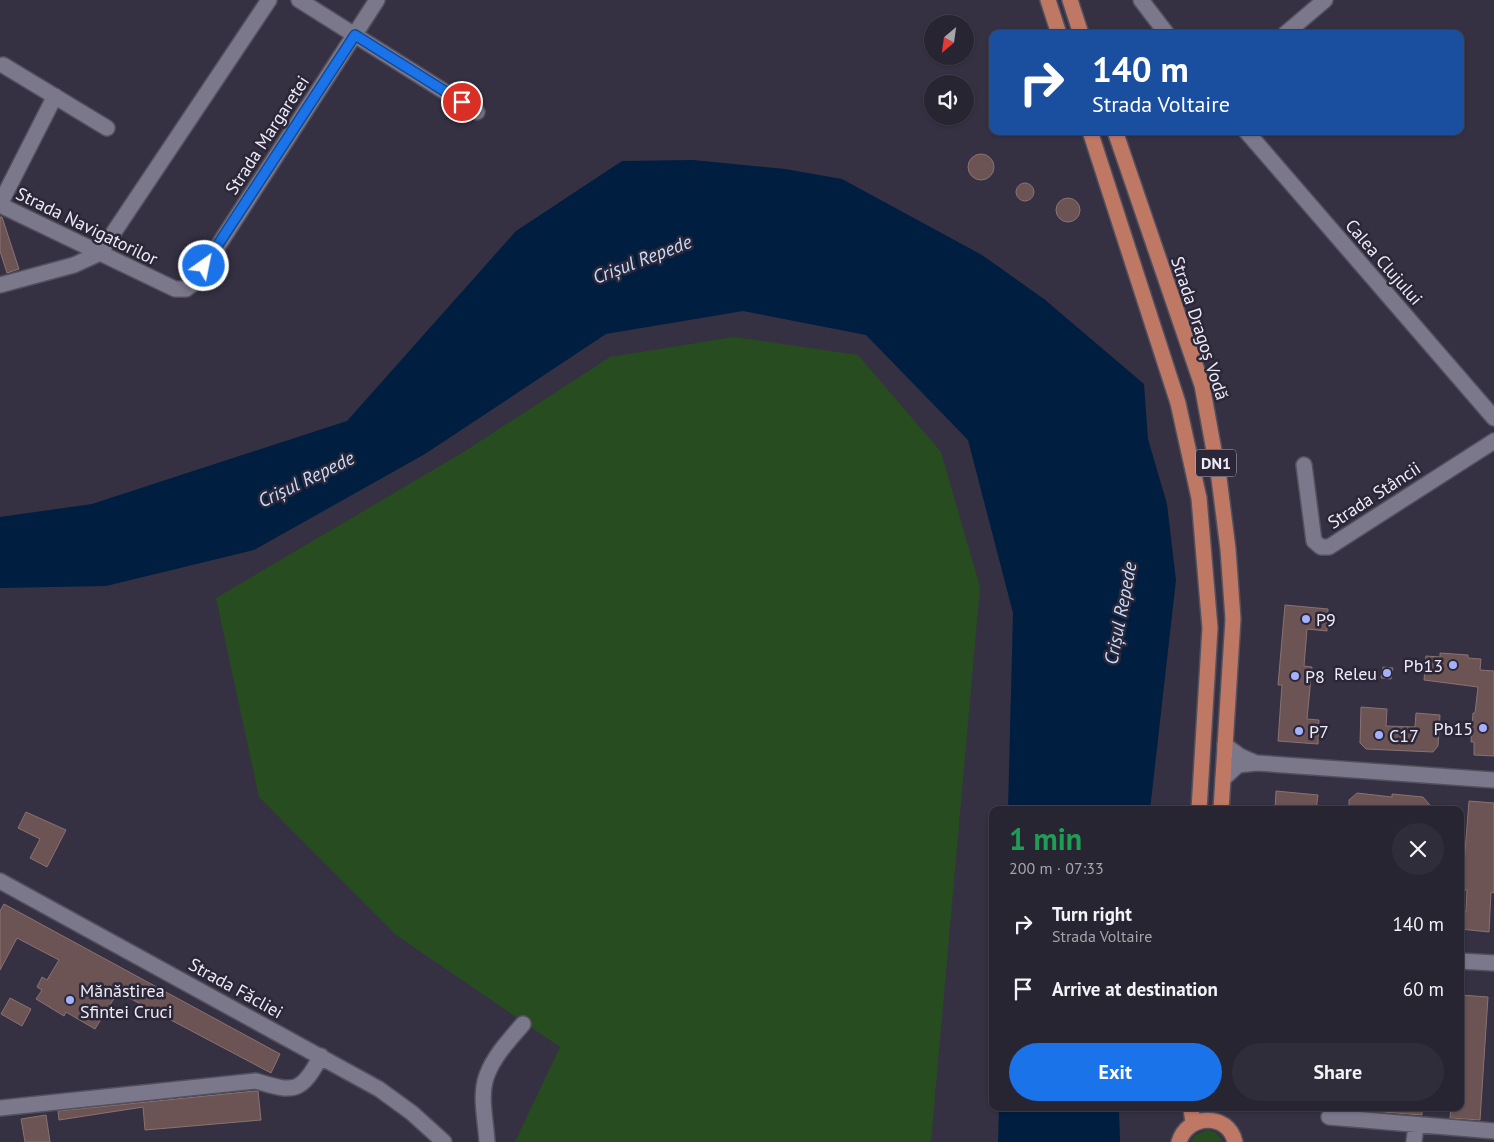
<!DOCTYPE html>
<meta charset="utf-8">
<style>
:root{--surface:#282532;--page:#302d3a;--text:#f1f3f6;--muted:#a5a5ac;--line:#44424d;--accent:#1a73e8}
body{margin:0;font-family:"PT Sans",sans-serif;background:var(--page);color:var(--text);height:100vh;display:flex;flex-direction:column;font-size:19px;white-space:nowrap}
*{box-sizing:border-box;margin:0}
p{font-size:16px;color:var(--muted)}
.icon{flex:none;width:28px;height:28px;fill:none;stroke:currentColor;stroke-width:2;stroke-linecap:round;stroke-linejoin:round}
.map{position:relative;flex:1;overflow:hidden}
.panel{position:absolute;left:989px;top:806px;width:475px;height:305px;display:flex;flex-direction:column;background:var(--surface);border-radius:10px;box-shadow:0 1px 4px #0004,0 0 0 1px var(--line)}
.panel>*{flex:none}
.hud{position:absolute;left:989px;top:30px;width:475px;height:105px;border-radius:10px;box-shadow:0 1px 4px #0004,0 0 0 1px var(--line);background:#1a4fa0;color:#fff;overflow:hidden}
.needle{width:32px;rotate:209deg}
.buttons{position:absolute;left:924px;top:15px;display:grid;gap:10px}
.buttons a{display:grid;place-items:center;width:50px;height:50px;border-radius:50%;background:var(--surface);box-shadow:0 1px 4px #0004,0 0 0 1px var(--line);font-size:25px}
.pin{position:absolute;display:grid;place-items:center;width:42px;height:42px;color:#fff;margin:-21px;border:2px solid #fff;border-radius:50%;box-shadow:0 1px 5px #0007}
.me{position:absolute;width:55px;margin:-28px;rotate:33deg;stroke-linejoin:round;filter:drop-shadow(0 0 4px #0008)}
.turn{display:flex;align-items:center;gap:18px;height:105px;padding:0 20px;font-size:22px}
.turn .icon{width:65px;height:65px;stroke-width:2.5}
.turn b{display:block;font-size:35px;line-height:42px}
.round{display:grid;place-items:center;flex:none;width:52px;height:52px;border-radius:26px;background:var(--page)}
.summary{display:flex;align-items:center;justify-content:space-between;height:85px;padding:0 20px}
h1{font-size:30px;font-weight:600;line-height:38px;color:#1e9e55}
.primary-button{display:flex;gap:10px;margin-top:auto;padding:10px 20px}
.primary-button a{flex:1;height:58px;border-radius:30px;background:var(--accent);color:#fff;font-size:20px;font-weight:600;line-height:58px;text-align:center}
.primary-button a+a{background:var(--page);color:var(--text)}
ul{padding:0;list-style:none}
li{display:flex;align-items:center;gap:15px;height:65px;padding:0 20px}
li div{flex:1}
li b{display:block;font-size:19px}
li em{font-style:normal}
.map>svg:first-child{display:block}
.green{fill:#274c1f}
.water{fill:#001e40}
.building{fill:#6b5453;stroke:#8a7271}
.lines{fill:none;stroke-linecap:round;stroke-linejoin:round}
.minor-casing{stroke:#53505e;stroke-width:18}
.major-casing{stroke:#53505e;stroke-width:18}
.minor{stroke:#7c788c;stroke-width:15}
.major{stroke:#be7864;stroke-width:15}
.route-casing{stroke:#114b97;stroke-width:12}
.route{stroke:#1a73e8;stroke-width:9}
.poi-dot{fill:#a5b1fc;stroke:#2b2738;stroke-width:2}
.labels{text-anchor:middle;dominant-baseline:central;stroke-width:5;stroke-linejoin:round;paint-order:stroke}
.shield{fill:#2b2738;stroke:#b3b0bd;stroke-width:1}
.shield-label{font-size:16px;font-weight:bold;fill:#edebf6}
.street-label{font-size:18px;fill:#edebf6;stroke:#2b2738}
.poi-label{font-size:18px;fill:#edebf6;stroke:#2b2738;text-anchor:start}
.water-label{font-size:19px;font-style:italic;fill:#c5ddfc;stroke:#2b2738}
</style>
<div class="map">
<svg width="1494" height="1142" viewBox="0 0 1494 1142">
<rect width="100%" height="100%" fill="#353143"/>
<!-- green -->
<path class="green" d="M734,337L858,355L941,452L980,587L931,1142H515L560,1047L396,935L259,797L216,598L462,453L610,357Z
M1207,1130L1215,1132L1224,1142H1190L1194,1136Z"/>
<!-- water -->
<path class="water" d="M693,160L785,169L842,179L982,255L1044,299L1144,384L1148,439L1167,504L1176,580L1150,810H1008L1013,613L968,440L866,335L743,311L606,334L425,454L254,550L106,586L0,588V517L92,504L347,421L516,231L622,161Z
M999,1108H1119L1120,1142H998Z"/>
<!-- building -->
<path class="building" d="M968 167a13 13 0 1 1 26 0a13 13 0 1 1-26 0Z
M1016 192a9 9 0 1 1 18 0a9 9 0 1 1-18 0Z
M1056 210a12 12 0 1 1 24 0a12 12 0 1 1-24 0Z
M0,217H2L19,269L7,273L0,251Z
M1285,605L1328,609L1327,631L1307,629L1304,666L1312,667L1307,719L1319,720L1318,744L1278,741L1282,685H1278Z
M1440,653L1468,655V658L1481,659L1480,670L1494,671V756L1474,755V742H1471L1473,713H1475L1478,687L1424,680L1426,656L1440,657Z
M1383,667L1393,668L1391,679L1381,678Z
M1361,707L1387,709L1386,726L1415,727L1416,713L1440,715L1438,746L1433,752L1366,749L1360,743Z
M1276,791L1318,795L1316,810H1275Z
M1357,793L1392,797V794L1423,797L1434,810H1349V800Z
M1469,801L1494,803V893L1491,892L1489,932L1460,929V912H1466L1467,890H1462Z
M26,812L66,830L47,867L30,858L40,839L18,828Z
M4,904L280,1054L271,1073L118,992L95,1029L66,1012L64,1016L36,999L42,990L37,987L42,977L47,980L59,960L17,938L0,970V911Z
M1460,995L1488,997L1480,1120L1450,1118L1451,1108H1460Z
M10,998L31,1009L22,1026L1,1014Z
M255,1091H258L261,1120L145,1130L143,1107L59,1120L58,1111Z
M1344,1108H1422V1115L1344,1109Z
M46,1115L50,1142H25L21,1119Z"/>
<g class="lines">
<!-- minor casing -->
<g class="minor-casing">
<path id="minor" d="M299,0L477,112
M1141,0L1167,34
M1285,34L1325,0
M3,65L107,128
M1246,131L1494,418
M0,204L55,96
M0,205L175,289H186L194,283L377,0
M0,285L74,265L100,253L269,0
M1304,465L1314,541L1321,547H1329L1494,441
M1225,745L1240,756L1256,763
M1223,779L1238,765L1257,763L1494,780
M0,881L379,1089L412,1113L444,1142
M1460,961L1494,963
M0,1108L256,1081C295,1093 301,1093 321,1056
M1329,1117L1494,1131
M487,1142C486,1121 479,1095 487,1075C494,1056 510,1039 523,1024
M1414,1142L1416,1125"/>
</g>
<!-- major casing -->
<g class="major-casing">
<path id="major" d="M1048,0L1059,34
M1070,0L1081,34
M1090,131L1178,403L1199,498L1210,628L1199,810
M1115,131L1202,385L1219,478L1228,549L1233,619L1221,810
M1191,1108L1193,1123
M1179,1142C1187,1114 1228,1112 1235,1142"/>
</g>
<!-- minor -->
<use href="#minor" class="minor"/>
<!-- major -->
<use href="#major" class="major"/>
</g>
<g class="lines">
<!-- route casing -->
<g class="route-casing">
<path id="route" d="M204,266L355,35L462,102"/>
</g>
<!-- route -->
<use href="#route" class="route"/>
</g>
<!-- markers -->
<g class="poi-dot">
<circle cx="1306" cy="619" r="5"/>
<circle cx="1453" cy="665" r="5"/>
<circle cx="1387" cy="673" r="5"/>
<circle cx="1295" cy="676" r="5"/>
<circle cx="1483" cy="728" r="5"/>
<circle cx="1299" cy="731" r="5"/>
<circle cx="1379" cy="735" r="5"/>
<circle cx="70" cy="1000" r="5"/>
</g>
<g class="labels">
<!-- shield labels -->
<rect class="shield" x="1196" y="449.5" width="40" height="27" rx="4"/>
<g class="shield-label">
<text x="1216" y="463">DN1</text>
</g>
<!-- street labels -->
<g class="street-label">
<text transform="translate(267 135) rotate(-57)">Strada Margaretei</text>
<text transform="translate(87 226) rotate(26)">Strada Navigatorilor</text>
<text transform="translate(1384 262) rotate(49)">Calea Clujului</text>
<text transform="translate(1200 328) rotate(72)">Strada Dragoș Vodă</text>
<text transform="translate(1374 495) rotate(-33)">Strada Stâncii</text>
<text transform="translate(236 988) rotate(29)">Strada Făcliei</text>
</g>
<!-- poi labels -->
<g class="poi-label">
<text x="1316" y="619">P9</text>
<text x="1443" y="665" text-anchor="end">Pb13</text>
<text x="1377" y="673" text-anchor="end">Releu</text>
<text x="1305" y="676">P8</text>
<text x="1473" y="728" text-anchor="end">Pb15</text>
<text x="1309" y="731">P7</text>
<text x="1389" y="735">C17</text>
<text x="80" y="990">Mănăstirea<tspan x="80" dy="21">Sfintei Cruci</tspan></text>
</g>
<!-- water labels -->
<g class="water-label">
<text transform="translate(642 259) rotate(-21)">Crișul Repede</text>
<text transform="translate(306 479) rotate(-26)">Crișul Repede</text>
<text transform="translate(1120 613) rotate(-79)">Crișul Repede</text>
</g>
</g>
</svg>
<div class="buttons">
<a><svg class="needle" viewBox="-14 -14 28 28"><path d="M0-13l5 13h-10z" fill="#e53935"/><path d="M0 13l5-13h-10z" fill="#a5a5ac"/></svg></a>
<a><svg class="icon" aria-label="sound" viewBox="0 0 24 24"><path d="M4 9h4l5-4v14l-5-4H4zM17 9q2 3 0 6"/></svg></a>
</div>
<div class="pin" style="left:462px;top:102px;background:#d93025"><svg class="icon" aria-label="arrive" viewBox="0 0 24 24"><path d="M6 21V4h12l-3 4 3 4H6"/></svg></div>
<svg class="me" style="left:204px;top:266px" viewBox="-20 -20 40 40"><circle r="17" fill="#1a73e8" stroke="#fff" stroke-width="3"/><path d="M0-11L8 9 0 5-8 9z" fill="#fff"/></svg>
<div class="hud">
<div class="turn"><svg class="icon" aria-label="right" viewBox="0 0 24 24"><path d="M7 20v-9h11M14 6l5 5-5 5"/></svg><div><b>140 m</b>Strada Voltaire</div></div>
</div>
<section class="panel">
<div class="summary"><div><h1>1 min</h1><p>200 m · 07:33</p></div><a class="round"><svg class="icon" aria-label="close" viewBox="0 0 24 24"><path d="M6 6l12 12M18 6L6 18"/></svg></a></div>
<ul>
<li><svg class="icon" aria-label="right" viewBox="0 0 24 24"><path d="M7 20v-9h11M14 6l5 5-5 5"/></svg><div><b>Turn right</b><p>Strada Voltaire</p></div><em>140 m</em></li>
<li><svg class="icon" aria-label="arrive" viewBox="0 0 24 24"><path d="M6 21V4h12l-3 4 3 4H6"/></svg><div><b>Arrive at destination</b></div><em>60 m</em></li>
</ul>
<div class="primary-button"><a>Exit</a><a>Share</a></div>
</section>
</div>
